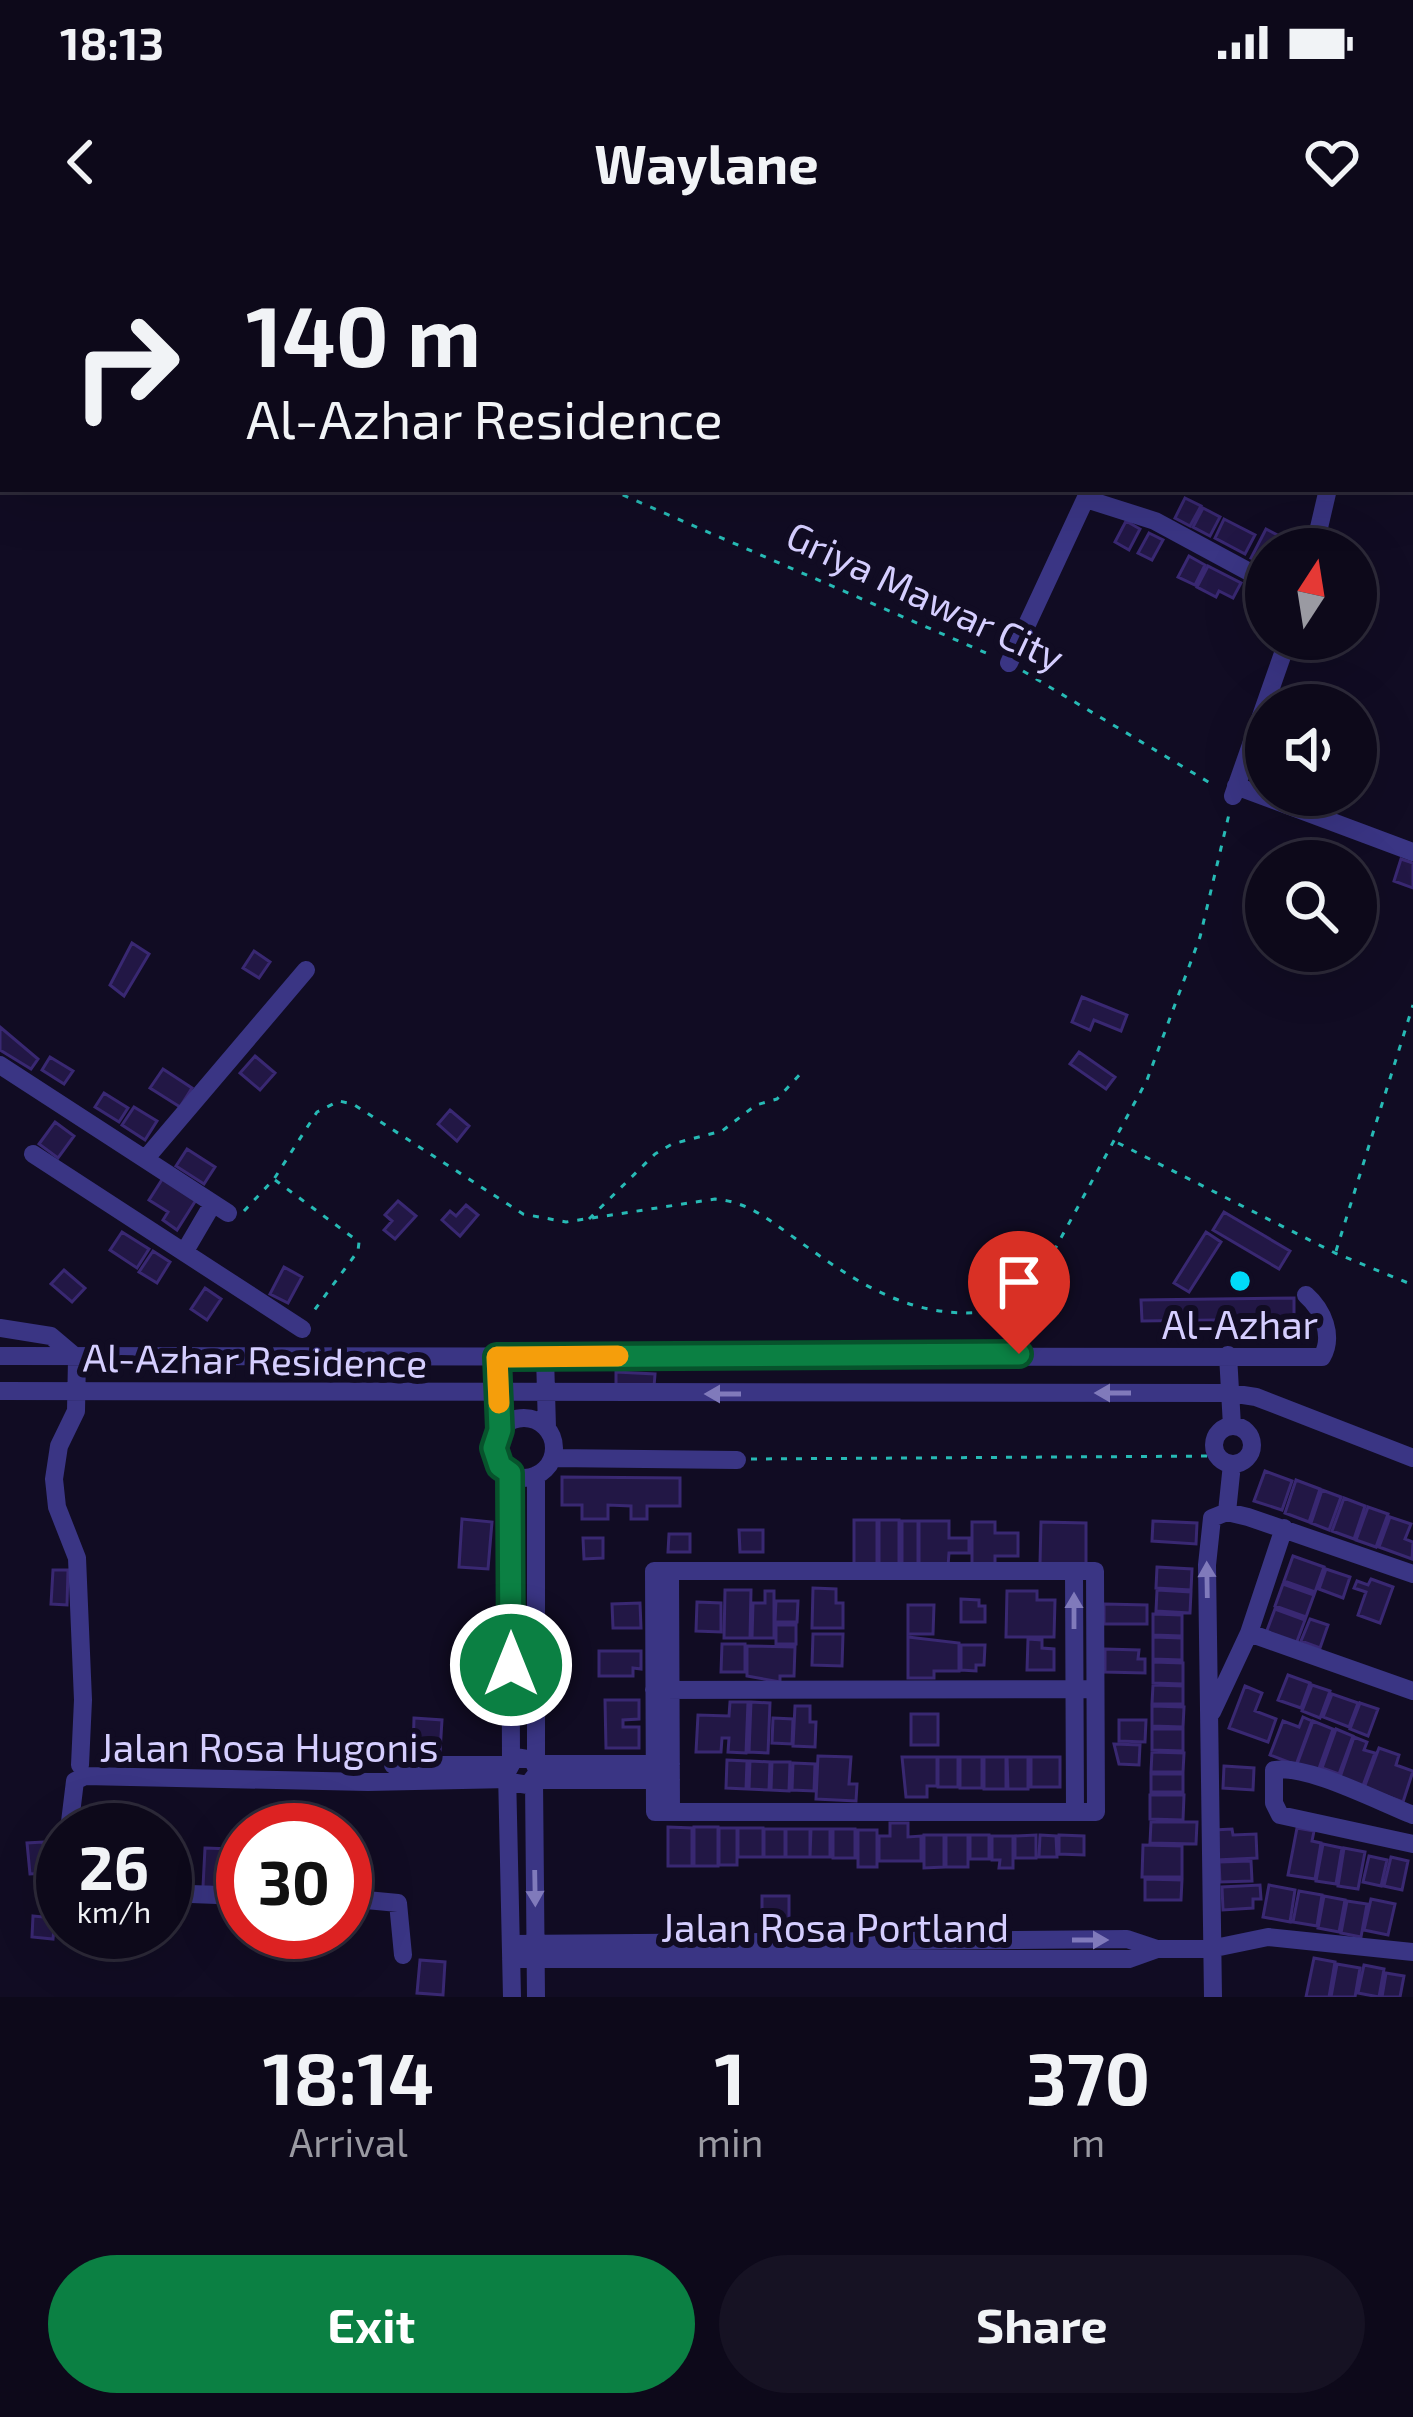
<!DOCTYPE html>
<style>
:root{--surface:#0d091a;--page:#161223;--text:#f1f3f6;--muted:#9a9aa2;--line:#2d2a39;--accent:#0b8043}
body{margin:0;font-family:"Exo 2",sans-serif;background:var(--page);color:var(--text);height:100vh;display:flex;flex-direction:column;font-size:45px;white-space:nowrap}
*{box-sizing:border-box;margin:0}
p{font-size:39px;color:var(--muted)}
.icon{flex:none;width:66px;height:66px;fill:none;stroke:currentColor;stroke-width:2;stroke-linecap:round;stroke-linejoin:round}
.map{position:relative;height:1757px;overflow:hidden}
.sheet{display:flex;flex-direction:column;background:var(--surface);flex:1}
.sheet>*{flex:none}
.top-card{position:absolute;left:0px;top:0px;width:1413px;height:252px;box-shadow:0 12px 48px #0002,0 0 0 3px var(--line);background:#0d091a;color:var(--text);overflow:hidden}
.needle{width:78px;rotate:12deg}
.controls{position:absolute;left:1245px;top:288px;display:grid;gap:24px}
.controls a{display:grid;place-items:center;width:132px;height:132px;border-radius:50%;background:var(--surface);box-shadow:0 12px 48px #0002,0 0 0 3px var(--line);font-size:60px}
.speed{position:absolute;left:36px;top:1563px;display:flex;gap:24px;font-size:60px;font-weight:700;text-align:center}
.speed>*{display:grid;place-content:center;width:156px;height:156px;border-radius:50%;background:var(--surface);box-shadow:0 12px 48px #0002,0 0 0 3px var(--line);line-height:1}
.speed small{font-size:30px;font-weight:400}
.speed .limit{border:18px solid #d22;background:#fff;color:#111}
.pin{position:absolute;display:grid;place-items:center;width:102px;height:102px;color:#fff;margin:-123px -51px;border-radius:50% 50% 50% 0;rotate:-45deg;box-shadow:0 0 12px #0007}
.pin .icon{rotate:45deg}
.me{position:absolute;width:132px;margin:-66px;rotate:0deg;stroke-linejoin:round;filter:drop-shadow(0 0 9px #0008)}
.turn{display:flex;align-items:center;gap:42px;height:252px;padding:0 48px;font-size:54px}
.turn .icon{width:156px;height:156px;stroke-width:2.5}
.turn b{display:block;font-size:84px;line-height:102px}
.eta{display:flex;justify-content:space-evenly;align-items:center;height:204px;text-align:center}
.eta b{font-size:72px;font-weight:700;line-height:84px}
.primary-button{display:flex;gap:24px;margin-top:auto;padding:24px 48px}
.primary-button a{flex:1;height:138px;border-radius:72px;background:var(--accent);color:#fff;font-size:48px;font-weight:700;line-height:138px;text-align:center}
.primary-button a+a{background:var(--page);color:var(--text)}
.status{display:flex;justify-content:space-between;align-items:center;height:84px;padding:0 60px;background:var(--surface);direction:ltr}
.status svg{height:33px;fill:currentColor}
header{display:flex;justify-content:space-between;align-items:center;height:156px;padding:0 48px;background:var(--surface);font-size:54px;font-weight:700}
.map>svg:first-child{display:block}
.building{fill:#221745;stroke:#392872;stroke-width:3}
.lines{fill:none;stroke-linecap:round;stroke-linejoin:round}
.path{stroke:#27bab5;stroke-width:3;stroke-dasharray:6 9;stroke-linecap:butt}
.minor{stroke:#3a3584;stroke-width:18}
.oneway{fill:#807abb}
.route-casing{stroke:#07532c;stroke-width:30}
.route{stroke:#0b8043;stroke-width:21}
.slow{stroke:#f59e0b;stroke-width:21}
.poi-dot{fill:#00daf9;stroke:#110c23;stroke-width:4.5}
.labels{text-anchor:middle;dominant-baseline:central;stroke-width:12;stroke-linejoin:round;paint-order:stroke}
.street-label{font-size:39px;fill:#d5ceff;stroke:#110c23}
.poi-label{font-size:39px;fill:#d5ceff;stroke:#110c23}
</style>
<div class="status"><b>18:13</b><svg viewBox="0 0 49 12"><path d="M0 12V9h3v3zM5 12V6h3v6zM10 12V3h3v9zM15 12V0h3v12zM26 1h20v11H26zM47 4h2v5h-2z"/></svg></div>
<header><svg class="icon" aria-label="back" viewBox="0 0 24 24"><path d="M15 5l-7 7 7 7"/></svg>Waylane<svg class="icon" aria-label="heart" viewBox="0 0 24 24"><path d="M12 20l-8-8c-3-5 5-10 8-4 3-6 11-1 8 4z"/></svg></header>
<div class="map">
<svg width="1413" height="1757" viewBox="0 0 1413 1757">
<rect width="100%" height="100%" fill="#110c23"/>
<!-- building -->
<path class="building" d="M1185,258L1201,266L1190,286L1175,278Z
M1203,268L1220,277L1210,296L1193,287Z
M1224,279L1255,295L1245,314L1215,298Z
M1126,281L1140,289L1129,310L1115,302Z
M1266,289L1285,299L1280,309H1266V325L1251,318Z
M1149,293L1163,300L1152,320L1138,313Z
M1189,316L1205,325L1195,345L1178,337Z
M1208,326L1241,343L1233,358L1219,351L1216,357L1197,347Z
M1401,619L1413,623V648L1394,641Z
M132,703L149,714L124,756L110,745Z
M254,711L270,722L259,738L243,728Z
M1082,757L1127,775L1121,791L1094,780L1090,790L1072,782Z
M0,787L38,819L31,829L0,810Z
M1079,812L1115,837L1106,849L1070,824Z
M255,816L275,833L260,850L240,833Z
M50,817L73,831L64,844L42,830Z
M163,829L192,848L180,867L150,848Z
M104,853L128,868L119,882L95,867Z
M134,867L157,881L145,900L122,885Z
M450,870L469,886L457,901L438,884Z
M55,882L74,896L58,918L39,904Z
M187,909L215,927L204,944L176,926Z
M163,938L196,960L177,990L163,980L168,972L149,960Z
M398,961L416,976L395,999L384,990L392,981L385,975Z
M466,965L478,975L460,996L442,980L450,971L456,976Z
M1224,972L1290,1011L1279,1029L1213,990Z
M122,992L149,1009L137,1028L110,1010Z
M1206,992L1221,1002L1189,1052L1174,1043Z
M153,1011L170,1022L157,1043L139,1032Z
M284,1027L302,1037L288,1063L270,1054Z
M64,1030L85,1048L72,1062L51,1044Z
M205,1048L221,1059L207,1080L191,1069Z
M1294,1058V1079L1142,1081L1141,1060Z
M616,1132L655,1134L654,1147L616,1145Z
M1265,1231L1292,1241L1282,1270L1254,1261Z
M562,1237L680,1238V1266H647V1279H631V1266L608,1265V1279H582V1265H562Z
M1296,1240L1320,1249L1309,1282L1285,1273Z
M1322,1250L1341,1257L1329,1290L1311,1283Z
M1344,1258L1365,1266L1354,1299L1332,1291Z
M1368,1267L1388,1274L1376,1307L1356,1300Z
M1390,1277L1411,1284L1405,1299L1413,1302L1412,1319L1379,1307Z
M462,1279L492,1282L488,1329L459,1327Z
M854,1280H877V1326H854Z
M879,1280H899V1327H879Z
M902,1281H918V1325H902Z
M919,1281H949V1298H969V1313H949L948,1326L919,1325Z
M1153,1281L1197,1283L1196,1304L1152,1301Z
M972,1282H995V1293H1018V1316H995V1326H972Z
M1041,1282L1086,1283V1325L1040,1324Z
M739,1290H763V1312H740Z
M669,1294H690V1312H668Z
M583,1298H603V1318L584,1319Z
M1293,1316L1324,1327L1315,1352L1284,1341Z
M1157,1327L1192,1329L1191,1350L1156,1348Z
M1326,1329L1350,1337L1343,1358L1319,1349Z
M53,1330H68L67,1365L51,1364Z
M1371,1339L1393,1347L1380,1383L1358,1375L1366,1352L1354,1348L1357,1341L1368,1345Z
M1283,1344L1314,1355L1306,1377L1275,1366Z
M813,1348L836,1349V1363H843V1388H812Z
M725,1350H751L750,1398H724Z
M1157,1350L1191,1352L1190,1373L1156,1371Z
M765,1351H774V1398H752L753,1363H765Z
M1007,1351H1037V1360H1055L1054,1397H1006Z
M961,1359L979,1360V1366H985V1382H961Z
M776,1361H798L797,1382H775Z
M697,1362L721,1363V1392L696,1391Z
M640,1363L641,1388H613L612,1364Z
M1104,1364L1147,1365V1384H1104Z
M908,1365H934L933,1394H908Z
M1275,1369L1305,1380L1296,1404L1266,1393Z
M1153,1374L1182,1375V1396L1153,1395Z
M1310,1379L1328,1385L1320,1408L1301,1401Z
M776,1385H796V1404H776Z
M813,1394H843L842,1426L812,1425Z
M908,1397L959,1403V1431H934V1438H908Z
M1153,1397L1182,1398V1420L1153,1419Z
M1028,1399L1042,1400V1408L1054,1409V1430H1027Z
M722,1404H745V1432H721Z
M961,1405H985L984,1425H976V1431L961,1430Z
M747,1406L795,1407L794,1436H780V1442L747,1436Z
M1105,1409L1139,1410L1138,1419H1145V1433L1105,1432Z
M599,1411H641V1429L633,1428V1436H599Z
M1153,1422L1183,1423V1444L1153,1443Z
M1288,1435L1310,1443L1301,1468L1278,1460Z
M1153,1445L1183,1446V1464H1152Z
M1312,1445L1330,1451L1320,1478L1302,1471Z
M1245,1446L1262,1453L1255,1471L1276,1479L1268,1502L1229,1488Z
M1332,1454L1358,1463L1349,1487L1323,1477Z
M605,1460H639V1479L623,1480V1487H639V1508H606Z
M730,1462H748L746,1513L728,1512L729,1498H722L721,1512H696L698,1475L729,1476Z
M751,1462L770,1463L768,1513L749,1512Z
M1360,1463L1378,1469L1368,1496L1350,1489Z
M795,1466H810V1482H816L815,1507L793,1506Z
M1152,1466L1184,1467L1183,1487L1152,1486Z
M911,1474H938V1505H911Z
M1303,1477L1312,1481L1296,1525L1270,1515L1283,1481L1299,1487Z
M414,1478L442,1480L440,1512L413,1511Z
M773,1478L793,1479L792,1504L772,1503Z
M1119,1480H1146L1145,1502L1119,1501Z
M1313,1481L1333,1489L1317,1534L1296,1527Z
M1152,1489H1183V1511L1152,1510Z
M1336,1489L1353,1496L1339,1534L1322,1528Z
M1354,1497L1367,1502L1364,1510L1375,1513L1361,1551L1338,1543Z
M1114,1504L1140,1505L1139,1525L1119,1524Z
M1379,1508L1399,1515L1396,1525L1413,1531L1403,1562L1364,1548Z
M1152,1512L1184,1513L1183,1532H1151Z
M818,1516L851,1517L849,1544H857L856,1561L816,1559Z
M902,1517H937V1546H927V1557H906Z
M938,1517H958V1547H938Z
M960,1517H982V1548H960Z
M984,1517H1006V1549H984Z
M1007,1517H1028V1549H1008Z
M1031,1517H1060V1547H1031Z
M727,1520L747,1521L746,1549L726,1548Z
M750,1521L770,1522L769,1550L749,1549Z
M772,1522H790L789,1551L771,1550Z
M793,1523L815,1524L814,1551L792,1550Z
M1224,1526L1254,1528L1253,1550L1223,1548Z
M1151,1534H1183V1552H1151Z
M1150,1555H1184L1183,1580L1150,1579Z
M1151,1582H1197L1196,1604L1150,1603Z
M890,1583H908V1597L921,1596V1621H879V1596H890Z
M668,1587L692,1588V1626H668Z
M694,1587H718V1626H694Z
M719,1588H737V1625H719Z
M738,1588H763V1617H738Z
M1297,1588L1314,1591L1312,1601L1321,1603L1315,1639L1288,1635Z
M764,1589H785V1617H764Z
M786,1589H810V1617H786Z
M811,1589H830V1617H810Z
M833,1589H855V1618H833Z
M1232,1589L1233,1595L1256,1594L1257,1618L1216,1620L1214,1590Z
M858,1590H877V1627H858Z
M924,1595H944V1627L924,1628Z
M946,1595H968V1627H946Z
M970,1595H989V1619H970Z
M1036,1595V1618H1015V1596Z
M1040,1595L1056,1596L1057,1617H1039Z
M1059,1595L1084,1596V1615L1059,1614Z
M992,1596H1013V1628H999L1000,1620H992Z
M43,1602L46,1633L30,1634L27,1603Z
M1323,1604L1342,1608L1336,1644L1316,1641Z
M1143,1605L1182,1606V1637H1142Z
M205,1608L231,1609L229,1648L203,1647Z
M1344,1608L1365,1612L1358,1649L1338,1646Z
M1369,1616L1387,1620L1381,1646L1363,1642Z
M1391,1617L1408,1621L1402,1650L1384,1646Z
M1251,1621L1252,1641L1220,1642L1219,1622Z
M1145,1639L1182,1640L1181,1660H1145Z
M1260,1645L1261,1659H1253V1668L1223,1670L1222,1647Z
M1269,1645L1295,1650L1290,1682L1263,1677Z
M1299,1651L1322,1655L1317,1686L1293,1682Z
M762,1656H789V1679H773V1672H762Z
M1324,1656L1345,1660L1339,1692L1318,1688Z
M1371,1659L1395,1664L1388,1695L1364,1690Z
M1347,1661L1367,1664L1361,1697L1341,1693Z
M33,1676L55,1678L53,1699L32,1697Z
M104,1692H127L126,1713L111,1712V1701L104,1700Z
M1314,1718L1335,1722L1329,1757H1306Z
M420,1720L445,1722L443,1755L417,1753Z
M1337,1724L1360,1728L1355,1757H1331Z
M1364,1725L1384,1729L1379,1757L1358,1753Z
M1386,1733L1404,1736L1400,1757H1382Z"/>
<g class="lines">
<!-- path -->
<path class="path" d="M609,249L993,416
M1023,431L1215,546
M1118,903L1335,1013L1413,1045
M275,940L359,1002L358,1011L310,1076
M244,971L274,939L317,872L339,861L353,864L523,974L566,982L715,959C749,962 769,980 796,999C870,1053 932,1091 1025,1064L1147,840L1200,697L1230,570
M589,979L655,914L672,904L722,891L756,865L777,859L804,830
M1336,1011L1413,765
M751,1219L1215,1216"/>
<!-- minor -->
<path class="minor" d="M27,0L34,3
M656,0L663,3
M1018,0L1025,3
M1162,0L1163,3
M335,3L338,0
M937,3V0
M1281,3L1290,0
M1378,3V0
M1410,192H1413
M1086,259L1155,281L1266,341
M1314,309L1328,249
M1009,423L1090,249
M1236,546L1413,612
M1233,556L1288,399
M0,825L228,973
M33,914L302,1089
M147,917L306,730
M185,1011L212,965
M0,1088L51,1096L77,1118L76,1171L59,1206L54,1239L57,1267L77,1318L83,1460L80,1525
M1228,1115L1232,1186
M0,1116L1322,1117C1334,1096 1323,1070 1306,1055
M545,1116L547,1188
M497,1117L500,1190
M0,1151L1230,1153L1256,1157L1413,1218
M494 1208a30 30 0 1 1 60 0a30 30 0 1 1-60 0Z
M1214 1205a19 19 0 1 1 38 0a19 19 0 1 1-38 0Z
M553,1218L737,1220
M510,1233L511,1520
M536,1235V1524H671
M1227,1272L1232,1224
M654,1331H1095L1096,1572H655Z
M670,1331L671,1572
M1074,1331L1075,1572
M1249,1393L1413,1451
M654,1450L1095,1449
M1212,1472L1249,1393L1284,1288
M393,1525H508
M510,1542L528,1545L538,1532L533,1520L515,1517L507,1532L512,1757
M1413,1575C1379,1562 1307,1524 1274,1530V1563L1280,1575L1413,1604
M69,1590L75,1541L85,1536L368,1542L509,1539
M63,1603V1638
M165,1653L243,1656
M345,1658L398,1663L403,1715
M511,1704L1127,1699L1157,1709
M511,1719H1129L1157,1709H1210L1268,1697L1413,1712
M536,1757L534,1540H671
M1213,1757L1207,1325L1212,1278L1227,1272L1248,1277L1413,1334"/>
</g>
<!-- one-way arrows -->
<defs><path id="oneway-solid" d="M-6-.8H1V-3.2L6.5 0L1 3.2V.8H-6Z" transform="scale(3)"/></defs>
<g class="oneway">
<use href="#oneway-solid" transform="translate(1113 1153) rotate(180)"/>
<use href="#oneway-solid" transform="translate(723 1154) rotate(180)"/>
<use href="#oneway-solid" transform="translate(1207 1340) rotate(-91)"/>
<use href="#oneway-solid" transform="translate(1074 1371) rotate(-90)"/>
<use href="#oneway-solid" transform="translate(535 1648) rotate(89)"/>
<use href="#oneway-solid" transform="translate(1090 1700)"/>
</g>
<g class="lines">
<!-- route casing -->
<g class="route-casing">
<path id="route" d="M511,1425L510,1233L500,1226L494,1208L500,1190L497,1117L1019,1114"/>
</g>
<!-- route -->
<use href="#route" class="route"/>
<!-- slow -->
<path class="slow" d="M499,1163L497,1117L618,1116"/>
</g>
<!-- markers -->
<circle class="poi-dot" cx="1240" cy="1041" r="12"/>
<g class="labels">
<!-- street labels -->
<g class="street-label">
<text transform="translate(926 355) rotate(25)">Griya Mawar City</text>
<text transform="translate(255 1119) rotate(1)">Al-Azhar Residence</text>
<text x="269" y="1506">Jalan Rosa Hugonis</text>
<text x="835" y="1686">Jalan Rosa Portland</text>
</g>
<!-- poi labels -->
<g class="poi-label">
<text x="1240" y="1083">Al-Azhar</text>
</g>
</g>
</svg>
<div class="controls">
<a><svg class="needle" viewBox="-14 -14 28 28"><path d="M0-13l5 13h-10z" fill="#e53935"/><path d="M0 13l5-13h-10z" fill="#9a9aa2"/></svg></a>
<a><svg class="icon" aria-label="sound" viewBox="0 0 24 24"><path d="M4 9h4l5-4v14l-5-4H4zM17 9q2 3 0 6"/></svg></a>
<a><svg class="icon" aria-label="search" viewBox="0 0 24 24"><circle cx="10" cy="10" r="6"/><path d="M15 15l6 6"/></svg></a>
</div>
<div class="speed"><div>26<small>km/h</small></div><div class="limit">30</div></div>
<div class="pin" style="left:1019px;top:1114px;background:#d93025"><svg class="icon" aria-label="arrive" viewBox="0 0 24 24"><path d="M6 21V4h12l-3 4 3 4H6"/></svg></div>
<svg class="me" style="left:511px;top:1425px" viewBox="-20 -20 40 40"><circle r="17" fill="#0b8043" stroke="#fff" stroke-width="3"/><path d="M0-11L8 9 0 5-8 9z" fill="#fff"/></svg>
<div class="top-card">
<div class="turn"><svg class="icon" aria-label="right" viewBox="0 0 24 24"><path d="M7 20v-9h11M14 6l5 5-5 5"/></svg><div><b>140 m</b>Al-Azhar Residence</div></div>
</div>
</div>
<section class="sheet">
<div class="eta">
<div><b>18:14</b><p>Arrival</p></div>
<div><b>1</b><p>min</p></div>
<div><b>370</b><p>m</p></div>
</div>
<div class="primary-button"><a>Exit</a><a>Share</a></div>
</section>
